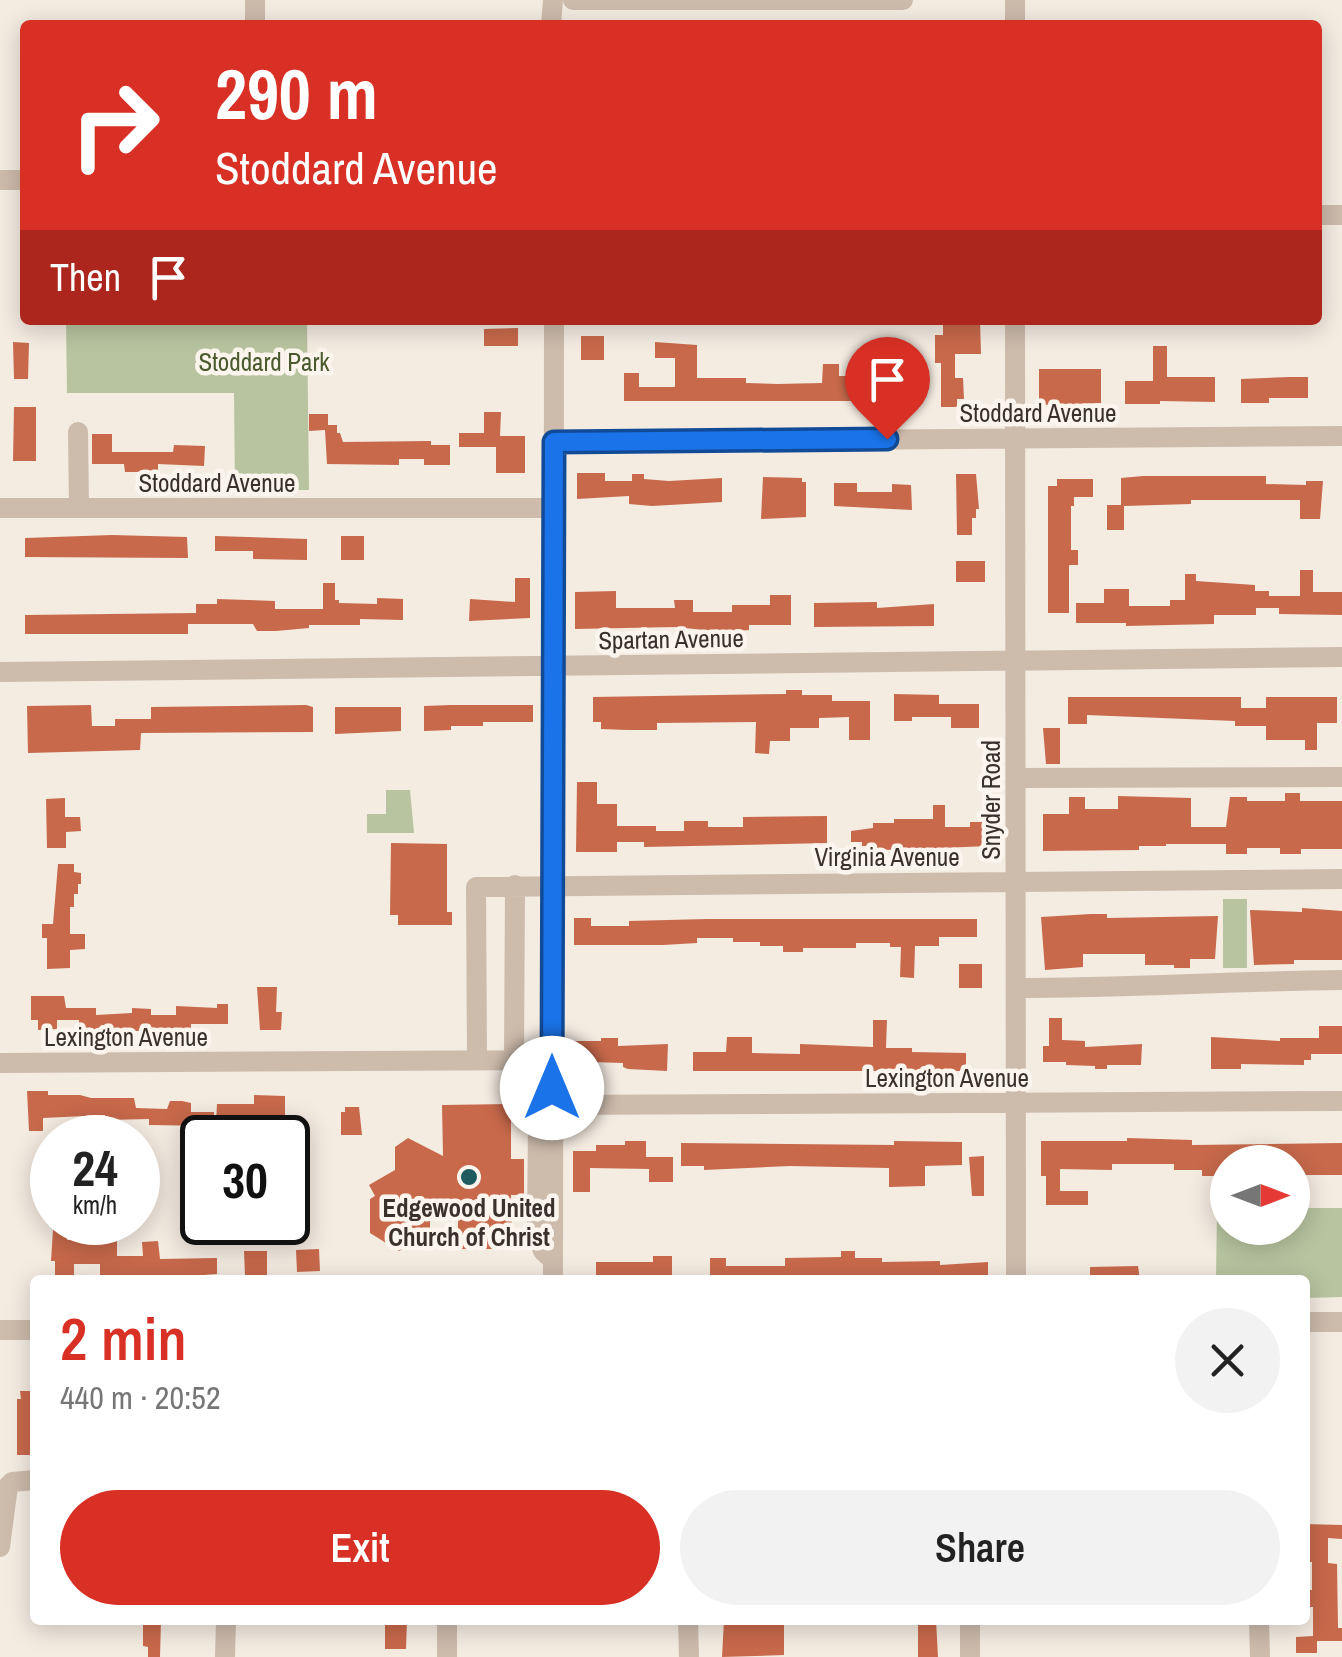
<!DOCTYPE html>
<meta charset="utf-8">
<style>
:root{--surface:#fff;--page:#f2f2f2;--text:#222;--muted:#767676;--accent:#d93025}
body{margin:0;font-family:"Archivo Narrow",sans-serif;background:var(--page);color:var(--text);height:100vh;display:flex;flex-direction:column;font-size:38px;white-space:nowrap}
*{box-sizing:border-box;margin:0}
p{font-size:32px;color:var(--muted)}
.icon{flex:none;width:55px;height:55px;fill:none;stroke:currentColor;stroke-width:2;stroke-linecap:round;stroke-linejoin:round}
.map{position:relative;flex:1;overflow:hidden}
.sheet{position:absolute;left:30px;top:1275px;width:1280px;height:350px;display:flex;flex-direction:column;background:var(--surface);border-radius:10px;box-shadow:0 5px 25px #0003}
.sheet>*{flex:none}
.guide{position:absolute;left:20px;top:20px;width:1302px;height:305px;border-radius:10px;box-shadow:0 5px 25px #0003;background:#d93025;color:#fff;overflow:hidden}
.needle{width:65px;rotate:90deg}
.controls{position:absolute;left:1210px;top:1145px;display:grid;gap:20px}
.controls a{display:grid;place-items:center;width:100px;height:100px;border-radius:50%;background:var(--surface);box-shadow:0 5px 25px #0003;font-size:50px}
.speed{position:absolute;left:30px;top:1115px;display:flex;gap:20px;font-size:50px;font-weight:700;text-align:center}
.speed>*{display:grid;place-content:center;width:130px;height:130px;border-radius:50%;background:var(--surface);box-shadow:0 5px 25px #0003;line-height:1}
.speed small{font-size:25px;font-weight:400}
.speed .limit{border:5px solid #111;border-radius:15px;background:#fff;color:#111}
.pin{position:absolute;display:grid;place-items:center;width:85px;height:85px;color:#fff;margin:-102px -42px;border-radius:50% 50% 50% 0;rotate:-45deg;box-shadow:0 0 10px #0007}
.pin .icon{rotate:45deg}
.me{position:absolute;width:110px;margin:-55px;rotate:0deg;stroke-linejoin:round;filter:drop-shadow(0 0 8px #0008)}
.turn{display:flex;align-items:center;gap:35px;height:210px;padding:0 30px;font-size:45px}
.turn .icon{width:130px;height:130px;stroke-width:2.5}
.turn b{display:block;font-size:70px;line-height:85px}
.then{display:flex;align-items:center;height:95px;padding:0 30px;background:#0003;gap:20px;font-size:38px}
.round{display:grid;place-items:center;flex:none;width:105px;height:105px;border-radius:52px;background:var(--page)}
.overview{display:flex;align-items:center;justify-content:space-between;height:170px;padding:0 30px}
h1{font-size:60px;font-weight:600;line-height:75px;color:var(--accent)}
.button{display:flex;gap:20px;margin-top:auto;padding:20px 30px}
.button a{flex:1;height:115px;border-radius:60px;background:var(--accent);color:#fff;font-size:40px;font-weight:600;line-height:115px;text-align:center}
.button a+a{background:var(--page);color:var(--text)}
.map>svg:first-child{display:block}
.green{fill:#b8c4a0}
.building{fill:#c8694b}
.lines{fill:none;stroke-linecap:round;stroke-linejoin:round}
.minor{stroke:#cdbbac;stroke-width:20}
.route-casing{stroke:#114b97;stroke-width:25}
.route{stroke:#1a73e8;stroke-width:18}
.poi-dot{fill:#1f5a5e;stroke:#fbf5ee;stroke-width:4}
.labels{text-anchor:middle;dominant-baseline:central;stroke-width:9;stroke-linejoin:round;paint-order:stroke}
.park-label{font-size:25px;fill:#4a5a2e;stroke:#fbf5ee}
.street-label{font-size:25px;fill:#3b302b;stroke:#fbf5ee}
.poi-label{font-size:25px;font-weight:bold;fill:#3b302b;stroke:#fbf5ee}
</style>
<div class="map">
<svg width="1342" height="1657" viewBox="0 0 1342 1657">
<rect width="100%" height="100%" fill="#f4ebe1"/>
<!-- green -->
<path class="green" d="M66,320H307L309,490H235L234,393H67Z
M386,790H410L414,833H367V814H386Z
M1223,899H1247V968H1223Z
M1293,1208H1342V1297L1305,1298V1280H1216L1217,1209H1227L1228,1228H1292Z"/>
<!-- building -->
<path class="building" d="M943,320H980L981,354H955V378H963L964,399H957V407H941V363H935V335H943Z
M518,328V346H484V329Z
M581,336H604V360H581Z
M13,342L29,343L28,379H14Z
M655,342L697,345V378H746V383L778,384L822,383L823,364H839V376H881V346H897V368H912V401H624V373H639V387H675V358H655Z
M1153,346H1167V377H1215V402L1160,401V404H1125V381H1153Z
M1039,369H1101V403L1039,405Z
M1289,377H1308V398H1269V403H1241V379Z
M14,407H36V461H13Z
M484,412H501L500,436H525V473H496V447H459V433H484Z
M309,414H328V425H337V433H340L343,442L431,441V445H450V465H424V459H399V465L327,464L325,430L309,431Z
M92,434H112V452H173L174,445L205,446L204,466L158,464V472H125L124,464H92Z
M577,473H605V481H632V474H644V479L669,481L722,478V502L652,506L629,504V496L577,499Z
M956,474H976L979,509H976V518H972V535H957Z
M1143,476H1266V484L1306,485V481H1323L1320,519H1300V500H1191V504L1124,506V530H1107V505H1121V478Z
M763,477L802,478V482H806V517L761,519Z
M1057,479H1093V497H1074V506H1071V550H1078V565H1069V613H1048V486H1057Z
M834,483H857V492H892V484L911,485L912,510L834,506Z
M112,535L187,537L188,558L25,557V538Z
M215,536L307,539V560L253,559V551H215Z
M341,536H364V560H341Z
M956,561H985V582H956Z
M1300,570H1313V592H1342V615L1279,614V608H1256V615H1214V624L1126,626V623H1076V603H1104V589H1129V606H1170V600H1185V574H1196V581L1255,585V591H1269V596H1300Z
M515,578H530V618L469,621L470,599L515,602Z
M323,583H335V600H339V603L377,604V598L403,599V620L360,619V625H309V628L276,631H257L253,624H188V634H25V615L196,613V604H217V599L275,601V609H323Z
M616,591V608H675L674,600H693V612H732V605H770V595H791V625H749V630L724,632L675,627L575,629V592Z
M877,602V608L934,604V626L814,627V603Z
M786,690H802V695H832V701H870V740H849V717L819,718V728H790V741H770L769,754L755,753L756,722L657,723V730H628L601,729V722H593V697L786,694Z
M894,694L939,695V704H979V728H951V717H912V721H894Z
M1068,697H1241V708H1266V697H1337V723H1317V750H1305V740H1266V726H1235V721L1087,715V724H1068Z
M91,705L92,726H115V719H151V707L306,705L313,707V732L141,733L140,750L28,753L27,706Z
M451,705H533V722H483V726H451V730L424,731V706Z
M335,707H401V731L335,734Z
M1043,728H1060V764H1046Z
M577,782H597V804H617V826H656V831H684V821H708V827H743V817L827,816V843L644,847V842H617V852H576Z
M1285,793H1300V801H1342V849H1301V854H1280V848H1247V854H1226V844H1166V846H1139V850L1043,851V814H1069V797H1085V809H1118V796L1191,798V827H1226L1230,797H1247V801H1285Z
M65,798V817H80L81,831L66,832V848H47L46,799Z
M933,805H945V827H970V822H988V846L894,850L868,849V846H862V842H851V831L873,828V823H894V819H933Z
M391,843L447,844V912H452V925H398V915H390Z
M58,864H74V872L81,873V884H78V894H74V907H70V934H85V949L70,950V968L47,969V938H42V924H53Z
M1302,908L1342,911V960H1294V964L1254,965L1250,910L1302,912Z
M1091,914H1107V918L1218,916L1215,959H1190V968H1174V965H1145V954H1083V967L1045,970L1041,917Z
M574,918H591V926H629V921L707,919H977V937H939V946H915L914,978L900,977L901,947H890V943H856V948H803V952H783V946H760V942H733V938H697V943L663,945H574Z
M959,964H982V988H959Z
M257,987H277L276,1012H282L281,1030H260Z
M31,996H64L66,1008H96V1015L132,1013V1008L151,1009V1015H176V1006L217,1008V1004H228V1024H191V1031H79V1020H57V1029L38,1030V1020H31Z
M1049,1018H1062V1040L1085,1041V1047L1142,1044L1141,1065H1107V1069H1095V1066L1066,1065V1062H1043V1046H1049Z
M873,1020H887L886,1048H912V1052L966,1053V1071H693V1052H726L727,1037H752V1053L800,1054V1044L873,1047Z
M1319,1026H1342V1054H1311V1060H1304V1065L1241,1064V1069H1211V1037L1280,1041V1038H1319Z
M601,1038H618V1046L668,1044L667,1071L628,1069L623,1067V1063L591,1062V1069L573,1068V1041H601Z
M27,1091H48V1095H80L91,1098H134L136,1108L167,1109L170,1101H182L191,1103V1112H214V1126L149,1125V1119L105,1120V1115L43,1118V1131H29Z
M254,1095L285,1096V1117L241,1116V1122H216L217,1104H254Z
M511,1104V1159H524V1195H511L512,1249H458V1201H430V1233L399,1251L370,1233V1199L375,1196L369,1185L395,1170V1147L408,1138L443,1156L442,1105Z
M345,1107H359L362,1135H341V1112H345Z
M1127,1138L1192,1140V1145L1342,1143V1175H1292V1162H1228V1176H1202V1170H1174V1164H1112V1170L1060,1169V1191H1088V1205H1046V1176H1041V1141H1127Z
M625,1141H646V1157H673V1182H649V1169L590,1168V1192H573V1151H596V1145H625Z
M894,1141L962,1142V1165L925,1166V1186L889,1187V1168L790,1166L704,1170V1166H681V1143L894,1145Z
M39,1152H52V1196H39Z
M984,1156V1196H972L969,1157Z
M53,1230H67V1240H117V1256H143L142,1242L158,1241L160,1259L217,1258V1274L136,1280V1276H100V1264H74V1275H55V1261H51Z
M319,1249L320,1271L297,1272L296,1250Z
M244,1251H267V1275L245,1276Z
M841,1251H855V1258H882V1262L940,1261V1265L988,1262V1280H825V1276H802L798,1280H710V1258H726V1266H785V1258L841,1257Z
M653,1256H672V1280H596V1262H653Z
M1138,1266L1140,1280H1090V1267Z
M20,1391H35V1455H17V1399H21Z
M1305,1524L1342,1525V1539L1328,1538V1563L1337,1564L1338,1628H1342V1641H1317V1653H1296V1637L1313,1636V1607H1305V1590H1312V1562H1305Z
M143,1620H161L160,1657H148V1647L143,1646Z
M385,1620H407L406,1649H385Z
M724,1620H784V1655L722,1657Z
M918,1620H936L938,1657H918Z"/>
<g class="lines">
<!-- minor -->
<path class="minor" d="M255,0V25
M573,0H903
M551,25L553,0
M1015,25V0
M0,180H25
M1318,215H1342
M1015,320L1016,1280
M78,432L79,508
M554,442L1342,436
M0,508H554
M0,672L1342,657
M1016,778L1342,777
M1016,988C1125,988 1233,981 1342,980
M477,1060L476,887L1342,879
M514,1060L515,885
M0,1063L552,1060
M553,1260L543,1251L537,1232L538,1123L552,1105L1342,1101
M553,1280L554,320
M1305,1322H1342
M0,1330H35
M0,1547L8,1486L12,1482L35,1480
M447,1620V1657
M688,1620L689,1657
M970,1620V1657
M1259,1620L1260,1657
M225,1657L226,1620"/>
</g>
<g class="lines">
<!-- route casing -->
<g class="route-casing">
<path id="route" d="M552,1088L554,442L887,439"/>
</g>
<!-- route -->
<use href="#route" class="route"/>
</g>
<!-- markers -->
<circle class="poi-dot" cx="469" cy="1177" r="10"/>
<g class="labels">
<!-- park labels -->
<g class="park-label">
<text x="264" y="362">Stoddard Park</text>
</g>
<!-- street labels -->
<g class="street-label">
<text x="1038" y="413">Stoddard Avenue</text>
<text x="217" y="483">Stoddard Avenue</text>
<text transform="translate(671 639) rotate(-1)">Spartan Avenue</text>
<text transform="translate(991 800) rotate(-90)">Snyder Road</text>
<text x="887" y="857">Virginia Avenue</text>
<text x="126" y="1037">Lexington Avenue</text>
<text x="947" y="1078">Lexington Avenue</text>
</g>
<!-- poi labels -->
<g class="poi-label">
<text x="469" y="1208">Edgewood United<tspan x="469" dy="29">Church of Christ</tspan></text>
</g>
</g>
</svg>
<div class="controls">
<a><svg class="needle" viewBox="-14 -14 28 28"><path d="M0-13l5 13h-10z" fill="#e53935"/><path d="M0 13l5-13h-10z" fill="#767676"/></svg></a>
</div>
<div class="speed"><div>24<small>km/h</small></div><div class="limit">30</div></div>
<div class="pin" style="left:887px;top:439px;background:#d93025"><svg class="icon" aria-label="arrive" viewBox="0 0 24 24"><path d="M6 21V4h12l-3 4 3 4H6"/></svg></div>
<svg class="me" style="left:552px;top:1088px" viewBox="-20 -20 40 40"><circle r="19" fill="#fff"/><path d="M0-13L10 11 0 6-10 11z" fill="#1a73e8"/></svg>
<div class="guide">
<div class="turn"><svg class="icon" aria-label="right" viewBox="0 0 24 24"><path d="M7 20v-9h11M14 6l5 5-5 5"/></svg><div><b>290 m</b>Stoddard Avenue</div></div>
<div class="then">Then<svg class="icon" aria-label="arrive" viewBox="0 0 24 24"><path d="M6 21V4h12l-3 4 3 4H6"/></svg></div>
</div>
<section class="sheet">
<div class="overview"><div><h1>2 min</h1><p>440 m · 20:52</p></div><a class="round"><svg class="icon" aria-label="close" viewBox="0 0 24 24"><path d="M6 6l12 12M18 6L6 18"/></svg></a></div>
<div class="button"><a>Exit</a><a>Share</a></div>
</section>
</div>
